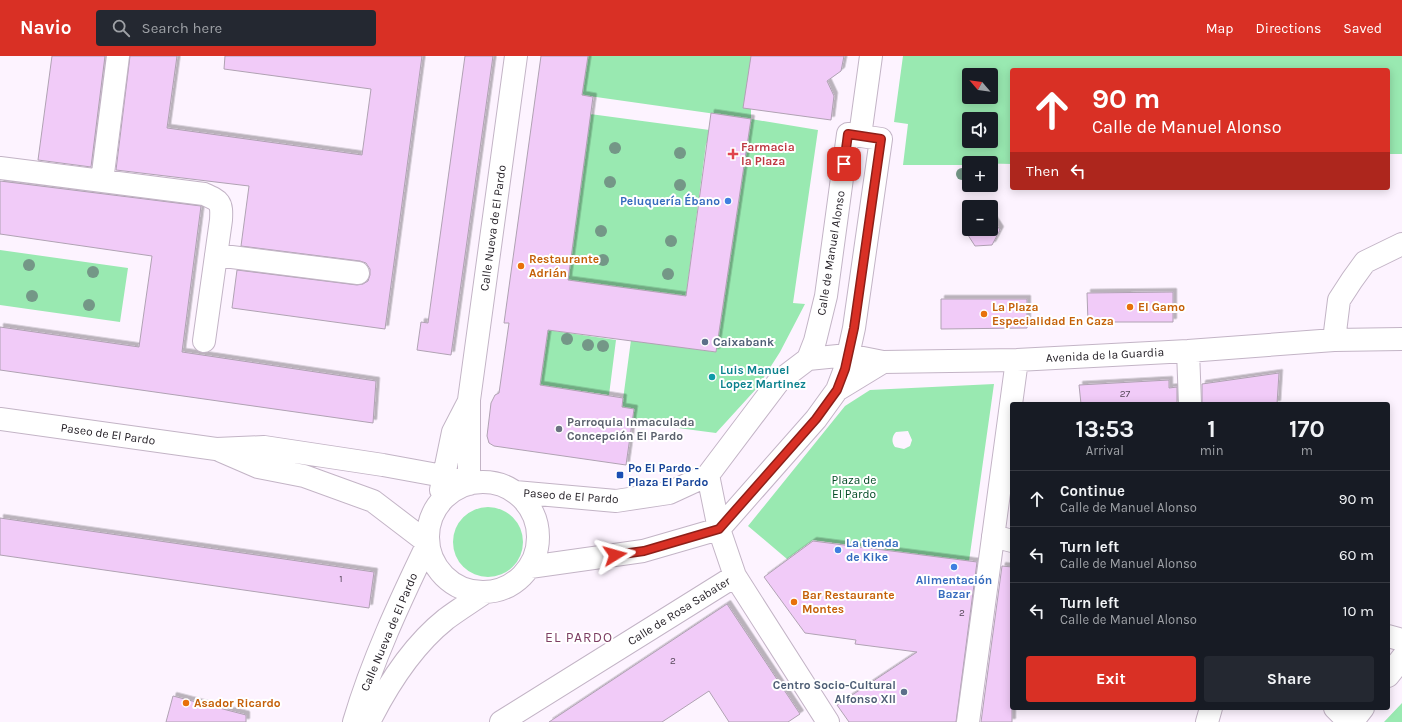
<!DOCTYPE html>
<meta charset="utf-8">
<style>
:root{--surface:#171b24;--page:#242831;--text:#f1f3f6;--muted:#9ea1a6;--line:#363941;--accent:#d93025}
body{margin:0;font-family:Karla,sans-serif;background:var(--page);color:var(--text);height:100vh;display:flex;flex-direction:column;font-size:15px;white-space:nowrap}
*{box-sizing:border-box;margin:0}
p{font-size:13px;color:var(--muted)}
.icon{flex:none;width:22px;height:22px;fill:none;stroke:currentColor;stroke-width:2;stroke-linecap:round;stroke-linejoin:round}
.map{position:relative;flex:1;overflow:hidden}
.sheet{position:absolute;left:1010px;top:346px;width:380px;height:308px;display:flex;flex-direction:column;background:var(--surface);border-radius:4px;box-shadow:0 2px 10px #0003}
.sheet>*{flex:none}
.top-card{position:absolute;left:1010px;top:12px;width:380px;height:122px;border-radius:4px;box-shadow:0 2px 10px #0003;background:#d93025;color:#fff;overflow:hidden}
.needle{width:26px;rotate:298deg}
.tools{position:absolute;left:962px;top:12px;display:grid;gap:8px}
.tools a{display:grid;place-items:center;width:36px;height:36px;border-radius:4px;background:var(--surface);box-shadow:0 2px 10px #0003;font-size:20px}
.pin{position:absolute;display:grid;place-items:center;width:34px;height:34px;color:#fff;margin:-17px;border-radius:8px;box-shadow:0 2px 6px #0006}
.me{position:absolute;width:44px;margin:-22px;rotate:82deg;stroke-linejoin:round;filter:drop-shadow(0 0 3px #0008)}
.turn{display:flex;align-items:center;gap:14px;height:84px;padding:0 16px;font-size:18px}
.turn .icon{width:52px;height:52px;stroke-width:2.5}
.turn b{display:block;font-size:28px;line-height:34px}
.then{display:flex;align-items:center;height:38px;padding:0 16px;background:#0003;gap:8px;font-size:15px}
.eta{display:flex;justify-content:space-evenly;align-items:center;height:68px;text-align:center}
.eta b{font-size:24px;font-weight:700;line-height:28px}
.primary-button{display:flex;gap:8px;margin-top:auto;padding:8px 16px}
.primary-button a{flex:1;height:46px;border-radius:4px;background:var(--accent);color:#fff;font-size:16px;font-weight:700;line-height:46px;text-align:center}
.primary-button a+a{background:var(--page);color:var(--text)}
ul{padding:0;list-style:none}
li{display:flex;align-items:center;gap:12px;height:56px;padding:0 16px;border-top:1px solid var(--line)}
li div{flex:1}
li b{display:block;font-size:15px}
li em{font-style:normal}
header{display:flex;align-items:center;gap:24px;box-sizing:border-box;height:56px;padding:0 20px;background:var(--accent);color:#fff}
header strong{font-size:19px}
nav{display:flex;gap:22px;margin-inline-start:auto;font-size:14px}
.search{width:280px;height:36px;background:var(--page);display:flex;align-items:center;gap:10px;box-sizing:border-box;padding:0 14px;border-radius:4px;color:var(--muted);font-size:15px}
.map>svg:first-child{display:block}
.green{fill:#99e9b1;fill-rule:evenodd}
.building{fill:#f1cbf8;stroke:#b0a2b3;filter:url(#shadow)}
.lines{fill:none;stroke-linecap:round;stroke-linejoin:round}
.minor-casing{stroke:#c3b4c6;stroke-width:24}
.minor{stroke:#fff;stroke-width:22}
.tree{fill:#749787}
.route-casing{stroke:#8d1f18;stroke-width:10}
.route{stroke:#d93025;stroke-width:7}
.health-dot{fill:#e0444e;stroke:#fff;stroke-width:1.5}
.shop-dot{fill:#3f7fe0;stroke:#fff;stroke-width:1.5}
.food-dot{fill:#e8710a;stroke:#fff;stroke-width:1.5}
.service-dot{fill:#5c6f8a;stroke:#fff;stroke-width:1.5}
.culture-dot{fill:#0f9aa8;stroke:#fff;stroke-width:1.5}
.worship-dot{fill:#6b7280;stroke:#fff;stroke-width:1.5}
.transit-dot{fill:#1a4fb4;stroke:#fff;stroke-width:1.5}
.labels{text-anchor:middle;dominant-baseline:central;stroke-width:4;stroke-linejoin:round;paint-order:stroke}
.number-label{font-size:10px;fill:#554858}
.health-label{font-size:12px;font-weight:bold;fill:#be3a42;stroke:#fff;text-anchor:start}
.shop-label{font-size:12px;font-weight:bold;fill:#366cbe;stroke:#fff;text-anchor:end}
.street-label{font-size:12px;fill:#211c23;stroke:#fff}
.food-label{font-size:12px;font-weight:bold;fill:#c56008;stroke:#fff;text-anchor:start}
.service-label{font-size:12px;font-weight:bold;fill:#4e5e75;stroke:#fff;text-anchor:start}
.culture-label{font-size:12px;font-weight:bold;fill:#0d838f;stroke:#fff;text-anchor:start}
.worship-label{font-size:12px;font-weight:bold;fill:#5b616d;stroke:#fff;text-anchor:start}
.transit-label{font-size:12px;font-weight:bold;fill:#164399;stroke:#fff;text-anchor:start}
.park-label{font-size:12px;fill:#034b25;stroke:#fff}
.quarter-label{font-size:14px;letter-spacing:1px;fill:#7d3e63;stroke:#fff}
</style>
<header>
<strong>Navio</strong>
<div class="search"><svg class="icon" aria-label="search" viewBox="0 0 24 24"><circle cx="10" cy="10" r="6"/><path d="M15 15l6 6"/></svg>Search here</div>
<nav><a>Map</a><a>Directions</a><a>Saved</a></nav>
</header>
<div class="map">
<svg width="1402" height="666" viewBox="0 0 1402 666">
<defs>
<filter id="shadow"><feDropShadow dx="3.5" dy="-3.5" stdDeviation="0" flood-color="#0004"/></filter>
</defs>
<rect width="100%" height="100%" fill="#fdf3ff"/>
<!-- green -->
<path class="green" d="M588,0H751V63L818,74L793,247L805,248L780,296L757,332L716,377L632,366L634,353L622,351L631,284L716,296L751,63L582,39Z
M903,0H1402V98H1388V14H1012V108L969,107V109H903L908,68L894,66ZM969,19H991V41H969ZM969,63H991V85H969Z
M590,58L717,75L706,88L686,240L568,224Z
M0,194L128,212L120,266L0,249Z
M548,274L616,284L609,339L540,329Z
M994,328L969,505L813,484L787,503L748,470L845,350L870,334ZM908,375L912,384L910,390L904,393L895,391C891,386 892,380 896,376Z
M453 486a35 35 0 1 1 70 0a35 35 0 1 1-70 0Z
M1402,647V666H1384Z"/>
<!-- building -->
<path class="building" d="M52,0H105L91,111L38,104Z
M130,0H177L167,72L362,99L371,33L224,13L225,0H422L385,273L232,252L237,214L357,229L363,228L368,225L370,219V213L366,207L360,205L241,190L249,130L116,114Z
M465,0H493L451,299L417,294L421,266L428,267Z
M541,0H588L582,39L593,41L568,224L686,240L711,57L751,63L716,296L548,274L540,329L623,342L622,351L634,353L626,409L494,390L489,387L487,380L491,347L495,339L499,337L509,267H504Z
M751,0H844L841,15L827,25L834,40L831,64L743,52Z
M0,125L201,150L182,296L376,325L373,367L0,314V271L139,291L152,200L0,178Z
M991,160L1000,174L992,189L975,190L966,176L969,171V173H991Z
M1173,236V266H1088L1087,237Z
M941,243H1027V272L941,273Z
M1279,317L1277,348H1202V328Z
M1169,324V332L1177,331V348H1081L1079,329Z
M0,462L374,516L369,552L0,499Z
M813,485L977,506L956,666H849L837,649L917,596L855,588L856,584L805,577L764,521Z
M1002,510L1012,511V666H981Z
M727,548L800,658L788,666H729L709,635L662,666H549Z
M173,640L246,659V666H166Z"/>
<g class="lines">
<!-- minor casing -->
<g class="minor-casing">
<path id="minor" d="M860,80L871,0
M0,112L204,138C220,145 222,146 221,164L204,285
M102,125L118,0
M216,199L358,217
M1334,284L1339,244L1352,224L1365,206L1402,188
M1188,295L1190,348
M808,303L848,299L883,306L1017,304L1188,295L1334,284L1402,283
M808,303L815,285L826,240L848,78L881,83L854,272L845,313L837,334
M0,363L216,393L264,391L383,409L443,420L469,428
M221,395L258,411L304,420L373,445L428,487
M708,419L719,473L735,520L828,666
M428 481a55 55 0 1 1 110 0a55 55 0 1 1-110 0Z
M469,428V344L516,0
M441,434L453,376L468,347
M515,436L616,445L669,437L708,419L779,325L808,303
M993,480L1012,485
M530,511L643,495L719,473L816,363L837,334L883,306
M1388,580L1402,584
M1388,620L1402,602
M1335,652L1349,666
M354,666C372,605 400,545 428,487
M369,666C388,628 412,590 446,563C458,554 471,546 484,537
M501,666L735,520
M968,666L1017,304
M1207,666L1211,652
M1352,666L1363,652"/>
</g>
<!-- minor -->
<use href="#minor" class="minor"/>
</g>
<!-- trees -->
<g class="tree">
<circle cx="615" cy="92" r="6"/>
<circle cx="680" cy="97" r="6"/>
<circle cx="962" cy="118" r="6"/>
<circle cx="610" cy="126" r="6"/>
<circle cx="680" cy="129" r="6"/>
<circle cx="601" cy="175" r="6"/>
<circle cx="671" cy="185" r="6"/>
<circle cx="603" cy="204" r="6"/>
<circle cx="29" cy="209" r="6"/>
<circle cx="93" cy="216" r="6"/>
<circle cx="668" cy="218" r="6"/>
<circle cx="32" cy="240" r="6"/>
<circle cx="89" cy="249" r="6"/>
<circle cx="567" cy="283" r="6"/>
<circle cx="588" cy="289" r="6"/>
<circle cx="603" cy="290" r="6"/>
</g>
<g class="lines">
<!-- route casing -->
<g class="route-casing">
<path id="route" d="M615,499L644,495L719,473L816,363L837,334L845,313L854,272L881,83L848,78L844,108"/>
</g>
<!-- route -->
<use href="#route" class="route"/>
</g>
<!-- markers -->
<path class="health-dot" d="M731 92h4v4h4v4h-4v4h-4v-4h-4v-4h4z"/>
<g class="shop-dot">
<circle cx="728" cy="145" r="4"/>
<circle cx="838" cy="494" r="4"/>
<circle cx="954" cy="511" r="4"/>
</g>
<g class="food-dot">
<circle cx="521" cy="210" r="4"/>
<circle cx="1130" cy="251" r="4"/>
<circle cx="984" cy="258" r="4"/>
<circle cx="794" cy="546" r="4"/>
<circle cx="186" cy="647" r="4"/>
</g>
<g class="service-dot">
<circle cx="705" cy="286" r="4"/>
<circle cx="904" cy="636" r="4"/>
</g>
<circle class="culture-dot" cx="712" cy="321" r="4"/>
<circle class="worship-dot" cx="559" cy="373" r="4"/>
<rect class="transit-dot" x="616" y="415" width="8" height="8" rx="2"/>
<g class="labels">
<!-- number labels -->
<g class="number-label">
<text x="1125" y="338">27</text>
<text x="341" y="523">1</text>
<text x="962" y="557">2</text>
<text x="673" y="605">2</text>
</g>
<!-- health labels -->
<g class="health-label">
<text x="741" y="91">Farmacia<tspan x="741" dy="14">la Plaza</tspan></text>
</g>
<!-- shop labels -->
<g class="shop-label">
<text x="720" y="145">Peluquería Ébano</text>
<text x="846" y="487" text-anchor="start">La tienda<tspan x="846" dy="14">de Kike</tspan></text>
<text x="954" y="524" text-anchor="middle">Alimentación<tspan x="954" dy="14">Bazar</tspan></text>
</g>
<!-- street labels -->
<g class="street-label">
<text transform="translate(493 172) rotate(-82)">Calle Nueva de El Pardo</text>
<text transform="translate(831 197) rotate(-81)">Calle de Manuel Alonso</text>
<text transform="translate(1105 299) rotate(-3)">Avenida de la Guardia</text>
<text transform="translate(108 378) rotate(8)">Paseo de El Pardo</text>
<text transform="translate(571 440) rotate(4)">Paseo de El Pardo</text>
<text transform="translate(679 555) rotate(-32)">Calle de Rosa Sabater</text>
<text transform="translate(389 576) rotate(-67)">Calle Nueva de El Pardo</text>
</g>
<!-- food labels -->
<g class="food-label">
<text x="529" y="203">Restaurante<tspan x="529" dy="14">Adrián</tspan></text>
<text x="992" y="251">La Plaza<tspan x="992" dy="14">Especialidad En Caza</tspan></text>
<text x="1138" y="251">El Gamo</text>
<text x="802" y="539">Bar Restaurante<tspan x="802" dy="14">Montes</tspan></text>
<text x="194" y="647">Asador Ricardo</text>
</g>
<!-- service labels -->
<g class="service-label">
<text x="713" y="286">Caixabank</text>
<text x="896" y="629" text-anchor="end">Centro Socio-Cultural<tspan x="896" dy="14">Alfonso XII</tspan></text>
</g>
<!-- culture labels -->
<g class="culture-label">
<text x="720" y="314">Luis Manuel<tspan x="720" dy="14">Lopez Martinez</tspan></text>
</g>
<!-- worship labels -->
<g class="worship-label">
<text x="567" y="366">Parroquia Inmaculada<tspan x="567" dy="14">Concepción El Pardo</tspan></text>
</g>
<!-- transit labels -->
<g class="transit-label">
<text x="628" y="412">Pº El Pardo -<tspan x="628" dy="14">Plaza El Pardo</tspan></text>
</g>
<!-- park labels -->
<g class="park-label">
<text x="854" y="424">Plaza de<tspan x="854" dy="14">El Pardo</tspan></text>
</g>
<!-- quarter labels -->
<g class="quarter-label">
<text x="579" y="581">EL PARDO</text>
</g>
</g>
</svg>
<div class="tools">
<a><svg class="needle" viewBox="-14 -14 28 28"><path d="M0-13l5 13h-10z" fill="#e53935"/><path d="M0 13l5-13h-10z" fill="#9ea1a6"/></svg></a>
<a><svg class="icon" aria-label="sound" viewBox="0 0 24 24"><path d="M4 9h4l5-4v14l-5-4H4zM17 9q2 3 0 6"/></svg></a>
<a>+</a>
<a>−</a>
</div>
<div class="pin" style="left:844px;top:108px;background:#d93025"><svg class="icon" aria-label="arrive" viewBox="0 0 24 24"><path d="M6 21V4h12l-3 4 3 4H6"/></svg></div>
<svg class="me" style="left:615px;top:499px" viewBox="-20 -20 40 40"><path d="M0-17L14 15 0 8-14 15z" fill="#d93025" stroke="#fff" stroke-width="4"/></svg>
<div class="top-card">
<div class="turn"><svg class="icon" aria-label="ahead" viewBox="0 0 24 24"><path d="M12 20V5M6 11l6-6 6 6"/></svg><div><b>90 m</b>Calle de Manuel Alonso</div></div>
<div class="then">Then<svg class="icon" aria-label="left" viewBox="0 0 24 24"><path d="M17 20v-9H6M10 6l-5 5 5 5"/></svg></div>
</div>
<section class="sheet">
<div class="eta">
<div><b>13:53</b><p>Arrival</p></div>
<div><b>1</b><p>min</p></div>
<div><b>170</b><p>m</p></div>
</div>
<ul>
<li><svg class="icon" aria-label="ahead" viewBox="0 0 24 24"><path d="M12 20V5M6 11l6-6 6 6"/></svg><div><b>Continue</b><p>Calle de Manuel Alonso</p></div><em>90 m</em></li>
<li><svg class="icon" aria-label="left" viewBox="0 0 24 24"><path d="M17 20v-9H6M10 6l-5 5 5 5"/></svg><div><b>Turn left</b><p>Calle de Manuel Alonso</p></div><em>60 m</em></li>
<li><svg class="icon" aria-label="left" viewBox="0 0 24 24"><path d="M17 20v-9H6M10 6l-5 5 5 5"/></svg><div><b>Turn left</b><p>Calle de Manuel Alonso</p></div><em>10 m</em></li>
</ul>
<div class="primary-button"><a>Exit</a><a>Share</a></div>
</section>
</div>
